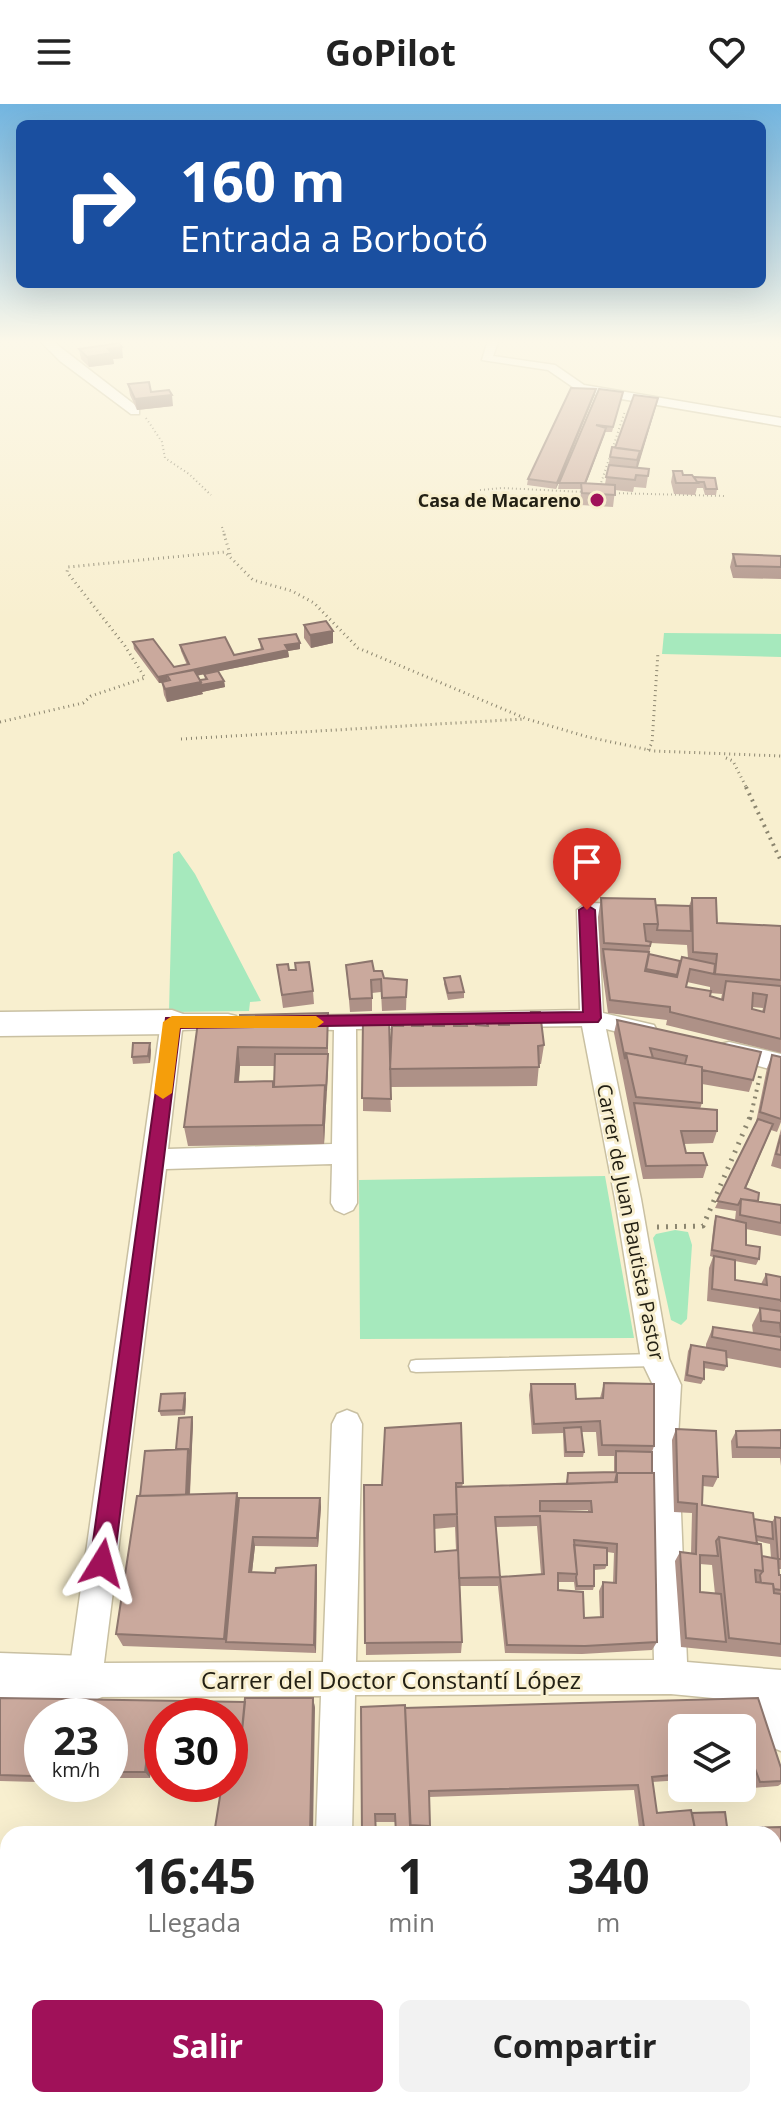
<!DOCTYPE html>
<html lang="es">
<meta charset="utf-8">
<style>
:root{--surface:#fff;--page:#f2f2f2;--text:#222;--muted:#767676;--accent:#a01159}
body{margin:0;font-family:"Open Sans",sans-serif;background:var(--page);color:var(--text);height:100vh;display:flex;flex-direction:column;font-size:30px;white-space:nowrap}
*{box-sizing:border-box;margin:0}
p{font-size:26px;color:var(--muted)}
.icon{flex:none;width:44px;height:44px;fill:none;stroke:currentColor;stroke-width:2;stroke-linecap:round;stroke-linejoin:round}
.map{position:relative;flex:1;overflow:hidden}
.panel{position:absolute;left:0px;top:1722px;width:782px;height:282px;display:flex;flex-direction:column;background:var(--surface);border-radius:24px 24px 0 0;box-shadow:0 8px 32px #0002}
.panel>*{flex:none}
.banner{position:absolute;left:16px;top:16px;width:750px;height:168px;border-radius:12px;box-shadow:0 8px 32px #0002;background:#1a4fa0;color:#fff;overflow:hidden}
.fabs{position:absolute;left:668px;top:1610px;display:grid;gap:16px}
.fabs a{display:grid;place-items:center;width:88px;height:88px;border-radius:12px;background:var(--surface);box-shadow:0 8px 32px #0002;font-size:40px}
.speed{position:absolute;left:24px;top:1594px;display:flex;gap:16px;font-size:40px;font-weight:700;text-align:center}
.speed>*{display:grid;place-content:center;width:104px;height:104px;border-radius:50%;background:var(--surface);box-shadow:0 8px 32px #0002;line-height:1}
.speed small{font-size:20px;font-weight:400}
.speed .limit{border:12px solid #d22;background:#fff;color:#111}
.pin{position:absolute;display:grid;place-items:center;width:68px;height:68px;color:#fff;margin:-82px -34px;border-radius:50% 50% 50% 0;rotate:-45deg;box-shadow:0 0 8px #0007}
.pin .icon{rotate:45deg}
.me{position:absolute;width:88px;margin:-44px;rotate:8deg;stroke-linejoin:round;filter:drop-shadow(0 0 6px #0008)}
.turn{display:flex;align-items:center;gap:28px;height:168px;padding:0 32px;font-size:36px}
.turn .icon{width:104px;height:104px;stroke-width:2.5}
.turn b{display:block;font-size:56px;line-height:68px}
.eta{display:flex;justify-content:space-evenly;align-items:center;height:136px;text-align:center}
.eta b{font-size:48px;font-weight:700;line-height:56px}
.cta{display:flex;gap:16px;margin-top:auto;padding:16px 32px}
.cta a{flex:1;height:92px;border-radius:12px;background:var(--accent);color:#fff;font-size:32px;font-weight:700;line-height:92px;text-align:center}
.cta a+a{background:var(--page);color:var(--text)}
header{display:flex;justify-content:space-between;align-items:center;height:104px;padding:0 32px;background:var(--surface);font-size:36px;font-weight:700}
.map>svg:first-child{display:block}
.green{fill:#a6e9bd}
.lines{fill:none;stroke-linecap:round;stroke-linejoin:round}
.lane-casing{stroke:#c9c0a2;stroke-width:3}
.street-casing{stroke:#c9c0a2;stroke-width:3}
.secondary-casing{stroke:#c9c0a2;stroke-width:3}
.path-far4{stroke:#8b856f;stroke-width:2;stroke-dasharray:1 3;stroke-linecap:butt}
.path-far3{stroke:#8b856f;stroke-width:3;stroke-dasharray:1 4;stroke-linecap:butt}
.path-far2{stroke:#8b856f;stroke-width:4;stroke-dasharray:2 5;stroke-linecap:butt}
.path-far1{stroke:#8b856f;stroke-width:5;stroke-dasharray:2 7;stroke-linecap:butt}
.path{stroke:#8b856f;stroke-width:6;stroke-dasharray:3 9;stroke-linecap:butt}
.lane{fill:#fff;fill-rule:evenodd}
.street{fill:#fff;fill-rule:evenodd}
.secondary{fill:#fff;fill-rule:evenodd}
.wall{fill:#ae9187;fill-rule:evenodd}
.shaded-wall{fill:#8d766e}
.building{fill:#caa99d;stroke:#8d766e;stroke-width:2;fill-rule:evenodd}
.route{fill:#a01159;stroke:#680b3a;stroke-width:2}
.slow{fill:#f59e0b}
.poi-dot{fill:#a01159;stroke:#f8efcf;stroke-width:3}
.labels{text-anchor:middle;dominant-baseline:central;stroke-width:6;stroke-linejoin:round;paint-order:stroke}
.far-poi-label{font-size:18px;font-weight:bold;fill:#232014;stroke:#f8efcf;text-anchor:end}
.street-label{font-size:20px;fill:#232014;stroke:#f8efcf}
.near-street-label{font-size:24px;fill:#232014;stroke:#f8efcf}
</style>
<header><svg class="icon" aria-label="menu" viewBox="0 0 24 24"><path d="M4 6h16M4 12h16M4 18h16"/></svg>GoPilot<svg class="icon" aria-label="heart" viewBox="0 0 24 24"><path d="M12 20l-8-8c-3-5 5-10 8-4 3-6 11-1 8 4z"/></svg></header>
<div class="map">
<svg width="781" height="2003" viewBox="0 0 781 2003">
<rect width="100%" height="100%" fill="#f8efcf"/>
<!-- green -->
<path class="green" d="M664,529L781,530V553L662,550Z
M179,747L195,770L261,897L250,898L249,907L169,908L173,750Z
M605,1072L634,1234L360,1235L359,1076Z
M675,1126L688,1128L692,1141L687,1215L681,1221L671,1216L653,1134L656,1130Z
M305,1996H731L733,2003H305Z"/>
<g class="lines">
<!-- lane casing -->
<g class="lane-casing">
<path id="lane" d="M655,1250L660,1251L662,1256L660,1261L655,1262L416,1268L411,1267L409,1262L411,1257L416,1256Z
M774,1796H781V1814H774Z"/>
</g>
<!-- street casing -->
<g class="street-casing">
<path id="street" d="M39,236H51L139,304V310H131L60,257Z
M488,236H499L493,252L555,261L584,281L781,314V322L580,288L548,266L482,256Z
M587,799L631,800L641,807L631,814L598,813L603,909L654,921L657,927L654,933L646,935L606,925L641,1095L669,1255L681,1281L678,1334L687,1558L781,1566V1647L769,1642L755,1598L671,1590L355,1591L352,1730H316L321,1592L85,1593L73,1588L68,1576L161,918L164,912L172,910H228L236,912L239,918L236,924L182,926L168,1045L332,1040L334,926L289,924L286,918L289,912L580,906L577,806ZM582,922L615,1095L641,1256L653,1281L648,1334L654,1556L356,1558L362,1320L357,1310L347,1306L337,1310L332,1320L323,1558L104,1559L166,1065L332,1060L331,1099L335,1106L344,1110L353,1106L357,1099L356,925Z
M729,938L781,950V968L721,952L717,946L721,940Z"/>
</g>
<!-- secondary casing -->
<g class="secondary-casing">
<path id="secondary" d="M172,906L183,910L188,918L183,926L172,930L0,932V908Z
M0,1549L85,1552L102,1559L109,1576L102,1593L85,1600L0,1597Z"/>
</g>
<!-- path-far4 -->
<path class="path-far4" d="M146,314L162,338L165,354L189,370L211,391
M600,382L625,307
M480,386L502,384L584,388
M611,389L725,392
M222,423L225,432"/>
<!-- path-far3 -->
<path class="path-far3" d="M224,430L230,450
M0,618L83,599L91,592L145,574L125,542L67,468L68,463L225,448L253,476L292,487L314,499L358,544L527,615L588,633L654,647L781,652
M181,635L524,615
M648,646L652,639L658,548
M726,654L733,657L747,685"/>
<!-- path-far2 -->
<path class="path-far2" d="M746,683L781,757
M750,1015L760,972"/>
<!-- path-far1 -->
<path class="path-far1" d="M657,1123L703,1122L750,1013"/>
<!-- path -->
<path class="path" d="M744,1996L746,2003"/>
<!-- lane -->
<use href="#lane" class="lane"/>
<!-- street -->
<use href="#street" class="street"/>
<!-- secondary -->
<use href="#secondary" class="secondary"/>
</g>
<!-- wall -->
<path class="wall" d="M79,245L123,254L113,255L114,260L89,263L81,255Z
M128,280L151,288L173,302L137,306L130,291Z
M623,288L612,328H605L586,379L605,380L610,353L615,344L657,299L637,364L649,365L646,384L634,383L633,388L615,386L613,403L580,401L581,385H558L559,379Z
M595,290L556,385L527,381L528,375Z
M673,367L694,373L717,385L716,391H705L703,384H697L695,391L674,390L671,378Z
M733,450L781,452V475L733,474L730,463Z
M304,521L333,527V539L311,544L304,534Z
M259,535L300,545L288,547L289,553L205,570L224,577L225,583L202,588L203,590L167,598L164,591L162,579H159L134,545L133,538L174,563L187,561L181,547L180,541L234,551L261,546ZM204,570L205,575L200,576L197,572Z
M601,794L656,801L689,802L692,794L717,819L781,822V949L666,921L667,916L608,909L601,858L598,813ZM651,839L687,841L688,854L680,857L649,850ZM687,878L710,883V887L686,883ZM710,889L722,890L721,895L710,892ZM752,903L763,904L762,908L752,905Z
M277,861L313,887L314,900L283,904Z
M346,861L374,867L384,874L407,876L406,906L382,907L381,888L372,889V907L350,908Z
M444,874L464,888V894L448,896L444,880Z
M531,908L544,941L541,960H539L537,982L390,983L391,1008L363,1007V915L390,965L412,922H466V916L476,921L486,922L487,914L499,921H508L509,915H530Z
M328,909V963L324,1040L188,1042L184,1023L240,918ZM240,962H275L274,983L239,978Z
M617,916L753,976L749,988L702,980V999L700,1005L717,1027L713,1039L684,1040L686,1049L707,1061L703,1074L643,1075L614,929Z
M151,946L150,959L133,960L132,953Z
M772,951L781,953V1018L777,1028L771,1026L746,1084L758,1097L781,1101V1132L746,1125V1141L759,1155L756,1161L735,1157V1176L761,1180L766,1170L781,1173V1264L727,1254V1262L724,1267L704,1264V1275L701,1280L684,1277L688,1247L691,1241L706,1244V1240L713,1223L753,1229L752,1221L760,1205L707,1197L709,1164L713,1153L710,1152L714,1118L716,1112L735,1116L736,1107L715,1104L756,1018L767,964Z
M781,1025V1065L771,1062Z
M604,1279L654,1342L652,1348L657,1538L652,1546L582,1550L505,1549L498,1482L500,1473L541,1470L537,1422L495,1423L500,1473L498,1482H460L462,1538L461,1549L366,1551L364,1381L463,1379L462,1383L566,1380L568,1369L614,1368V1352H598L596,1328H582L584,1348L583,1353H564L563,1329L532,1330L529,1291L531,1280L576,1295L600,1294ZM588,1406V1408L547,1407ZM455,1423L456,1446L435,1448L434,1425ZM607,1448L614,1449L613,1479L603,1478L599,1487L600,1513L584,1514L558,1486V1478H574L575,1486H593L594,1482V1466L605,1465L607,1461Z
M186,1295L185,1311L161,1312L159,1307Z
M192,1313L193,1319L190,1391L239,1394H320L321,1403L318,1443L255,1442L252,1468L275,1469L316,1461L317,1470L316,1549L123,1542L116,1530L140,1392L176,1345Z
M676,1325L718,1373L713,1383L703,1382L702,1401L754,1415L772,1418L775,1413L781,1414V1465H779V1471H781V1553L681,1543L675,1457L680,1448L691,1450L692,1409L674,1408L672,1336ZM757,1437L770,1440L771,1454L762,1452ZM700,1460L712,1461L715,1490L700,1488Z
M781,1326V1362L780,1354H732L731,1337L736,1327Z
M0,1594L245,1598L313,1594L315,1604L230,1680V1612H162V1651H152L150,1674H110V1612H42V1658L38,1678L0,1677Z
M758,1594L781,1664V1680L778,1682L753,1684L744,1661H742V1624H682V1676L652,1678L657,1709H692L728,1727L731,1724L781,1723V1786H774V1730H595L596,1728L639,1724L634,1686L429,1693V1728L410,1726L395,1718H376L362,1730L405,1604Z
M756,1996H774L781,2003H757Z"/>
<!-- shaded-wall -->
<path class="shaded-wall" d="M122,243L123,254L113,255L114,260L89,263L87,253L108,245Z
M596,285L595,290L556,385L557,379Z
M172,291L173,302L137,306L135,295Z
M658,294L657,299L635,373L637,356Z
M606,324L605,330L584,385V379Z
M333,527V539L311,544L310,531Z
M300,539V545L288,547L289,553L170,577L167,571L168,578L159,579L158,573L285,541Z
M224,577L225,583L202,588L203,590L167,598L165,585L201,578Z
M328,909V963L324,1040L323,1021L328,950Z
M150,939L151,946L150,959L148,952Z
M238,943L240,962L237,996L235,978Z
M185,1289L186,1295L185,1311L183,1306Z
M192,1313L193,1319L189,1404L185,1395Z
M237,1389L241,1404L226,1538L224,1535Z
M320,1394L321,1403L318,1443L317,1434Z
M253,1433L255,1442L251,1477L249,1468Z
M316,1461L317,1470L316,1549L314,1541Z
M313,1594L315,1604L313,1730H310Z
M148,1644L152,1651L150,1674L145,1668Z
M35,1652L41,1658L38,1678L31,1672Z"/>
<!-- building -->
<path class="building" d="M119,239L122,243L108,245L112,249L87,253L79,245Z
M149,278L151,288L169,286L172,291L135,295L128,280Z
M571,284L596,285L557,379L528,375Z
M599,285L623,288L613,323L596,321L606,324L585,379H559Z
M634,291L658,294L638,357L640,347L615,344Z
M612,343L640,347L637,356L610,353Z
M609,361L649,365L648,372L636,371L635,376L606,373Z
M673,367H682L683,371H692L698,379H676Z
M694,373L715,374L717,385H706L704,378H697Z
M581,379L615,381V391L582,389Z
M733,450L781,452V463L736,462Z
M326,517L333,527L310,531L304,521Z
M296,530L300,539L285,541L288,546L158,573L133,538L153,535L174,563L189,560L180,541L225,533L234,551L263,545L259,535Z
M194,566L201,578L165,585L162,578L170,576L167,571Z
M218,567L224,577L201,581L200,576L207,575L204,570Z
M601,794L655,795L658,820H644L646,837L651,838L650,842L604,839Z
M692,794H716L717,819L781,822V876L715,870L717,850L693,848Z
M656,801L690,802L691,827L657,826L658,820Z
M603,845L649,848L645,867L677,873L682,853L715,860L714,870L690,865L686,883L711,887L710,892L723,896L726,877L781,882V935L670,908V903L610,896ZM753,889L767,891L764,908L752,905Z
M649,850L680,857L677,871L646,865Z
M372,857L374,867H382L384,874L407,876L406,893L382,894L381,875L371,876L372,894L350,895L346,861Z
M309,858L313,887L282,891L277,861L288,860L289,866H296L295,859Z
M460,872L464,888L448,889L444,874Z
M531,908H540L544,941L538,942L539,963L390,965L392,922H403L402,917L412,916V922H423V916H433V922H444V916H454V922H467L466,916L476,915V921L488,922L487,914L498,915L499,921H509V915H532Z
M328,909L327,944L238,943L235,978L273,977V983L325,981L323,1021L184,1023L198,918H240V911Z
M389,914L391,995L362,994L363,915Z
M617,916L761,948L753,976L702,966V963L685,960L687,952L650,944L653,954L626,949L625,955Z
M133,939H150L148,952L132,953Z
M626,949L702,963V999L636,993Z
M275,950H328L326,987L325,981L274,983Z
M772,951L781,953V1015L760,1008Z
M634,999L717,1006V1027H681L686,1049H703L707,1061L646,1062Z
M758,1015L773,1020L745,1084L759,1089L758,1097L741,1095L738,1101L717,1097Z
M781,1031V1051L776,1050Z
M741,1095L781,1101V1119L740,1111Z
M716,1112L746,1119V1141L760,1143L759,1155L712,1146Z
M714,1152L735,1156V1176L767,1181L766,1170L781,1173V1198V1196L712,1185Z
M760,1204L781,1207V1229L780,1219L761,1217Z
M713,1223L781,1233V1246L712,1233Z
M691,1241L726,1247L727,1262L704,1258V1275L687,1271Z
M604,1279L654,1280V1342L602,1341L600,1317L534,1320L531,1280H575L576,1295L603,1294Z
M185,1289L183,1306L159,1307L161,1290Z
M192,1313L190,1350L188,1345H176L179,1314Z
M461,1319L463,1379H456L457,1410L434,1411L435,1448L458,1446L462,1538L365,1539L364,1381H382L385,1324Z
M581,1323L584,1348H566L564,1324Z
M676,1325L716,1327L718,1373L703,1372L702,1401L753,1409L757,1440L719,1433L716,1437L718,1452L700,1451V1488L721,1490L726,1538L686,1534L680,1448L696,1450L697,1400L678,1398Z
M781,1326V1344L737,1343L736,1327Z
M188,1345L186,1391L140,1392L145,1347Z
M616,1347L652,1348V1369H617L615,1378L567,1380L568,1369L616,1368Z
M617,1369H654L657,1538L585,1542L507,1541L500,1473L544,1470L540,1412L495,1413L500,1473L459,1474L456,1383L617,1378ZM540,1397H591L592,1408L540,1407ZM574,1436L617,1440L616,1479L603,1478V1513L584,1514L583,1488L558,1486V1469L577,1470Z
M237,1389L224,1535L116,1530L137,1392Z
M239,1394H320L317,1434L253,1433L249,1468L275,1469L276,1464L316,1461L314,1541L226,1538Z
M775,1413L781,1414V1455H778Z
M754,1415L772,1418L773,1435L756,1432Z
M719,1433L761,1440L763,1467L755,1466L756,1478L773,1480L774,1489L781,1490V1540L729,1534Z
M574,1441L607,1444V1461H594V1482H577L576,1473L577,1470Z
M762,1452L778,1455L779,1471H781V1486L774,1485L773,1480L761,1479L760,1471L763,1467Z
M0,1594L245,1598L238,1667L234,1670L230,1669V1612H162V1644H148L145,1668H110V1612H42V1652H35L31,1672L0,1671Z
M245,1594H313L310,1730H214L222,1680H230V1673L238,1667Z
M758,1594L781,1664V1677L760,1678L751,1654H742V1624H682V1670L652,1673L657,1709L691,1706L696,1730H597L596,1728L644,1723L638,1681L429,1687L430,1722L410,1721L405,1604Z
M405,1601L411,1730H396L395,1710H375L376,1730H362L361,1603Z
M725,1708L728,1730H696L692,1709Z
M781,1723V1782H774V1730H732L731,1724Z
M774,1921H781V1979H774Z
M774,1979H781V2003H769L768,1996H774Z
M102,1996H128L127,1999L102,1998Z"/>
<!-- sky -->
<linearGradient id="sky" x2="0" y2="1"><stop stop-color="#72b5e0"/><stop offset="0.46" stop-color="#fcf8e9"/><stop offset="1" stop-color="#fcf8e9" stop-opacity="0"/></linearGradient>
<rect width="781" height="517" fill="url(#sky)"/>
<!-- route -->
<path class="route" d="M587,801L595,806L601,914L598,918L180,924L114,1459L110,1467L102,1471L93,1467L90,1459L166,914L583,908L579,806Z"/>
<!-- slow -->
<path class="slow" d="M172,912H316L324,918L316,924H180L172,989L163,995L154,989L163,918Z"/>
<!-- markers -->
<circle class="poi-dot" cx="597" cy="396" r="8"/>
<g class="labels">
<!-- far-poi labels -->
<g class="far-poi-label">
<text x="581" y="396">Casa de Macareno</text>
</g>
<!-- street labels -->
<g class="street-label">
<text transform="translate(631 1118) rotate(79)">Carrer de Juan Bautista Pastor</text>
</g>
<!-- near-street labels -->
<g class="near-street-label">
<text x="391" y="1575">Carrer del Doctor Constantí López</text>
</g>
</g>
</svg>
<div class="fabs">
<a><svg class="icon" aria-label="layers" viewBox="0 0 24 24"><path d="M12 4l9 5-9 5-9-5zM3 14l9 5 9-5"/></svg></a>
</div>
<div class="speed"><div>23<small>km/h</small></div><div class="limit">30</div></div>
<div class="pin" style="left:587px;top:806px;background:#d93025"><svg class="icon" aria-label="arrive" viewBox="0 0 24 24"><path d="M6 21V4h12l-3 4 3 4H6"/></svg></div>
<svg class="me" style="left:102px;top:1459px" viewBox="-20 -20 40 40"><path d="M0-17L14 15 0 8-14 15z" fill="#a01159" stroke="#fff" stroke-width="4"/></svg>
<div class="banner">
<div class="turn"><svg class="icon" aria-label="right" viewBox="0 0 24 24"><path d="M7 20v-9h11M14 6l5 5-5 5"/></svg><div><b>160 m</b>Entrada a Borbotó</div></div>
</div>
<section class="panel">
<div class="eta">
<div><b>16:45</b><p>Llegada</p></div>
<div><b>1</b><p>min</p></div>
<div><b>340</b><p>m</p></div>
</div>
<div class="cta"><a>Salir</a><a>Compartir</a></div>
</section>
</div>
